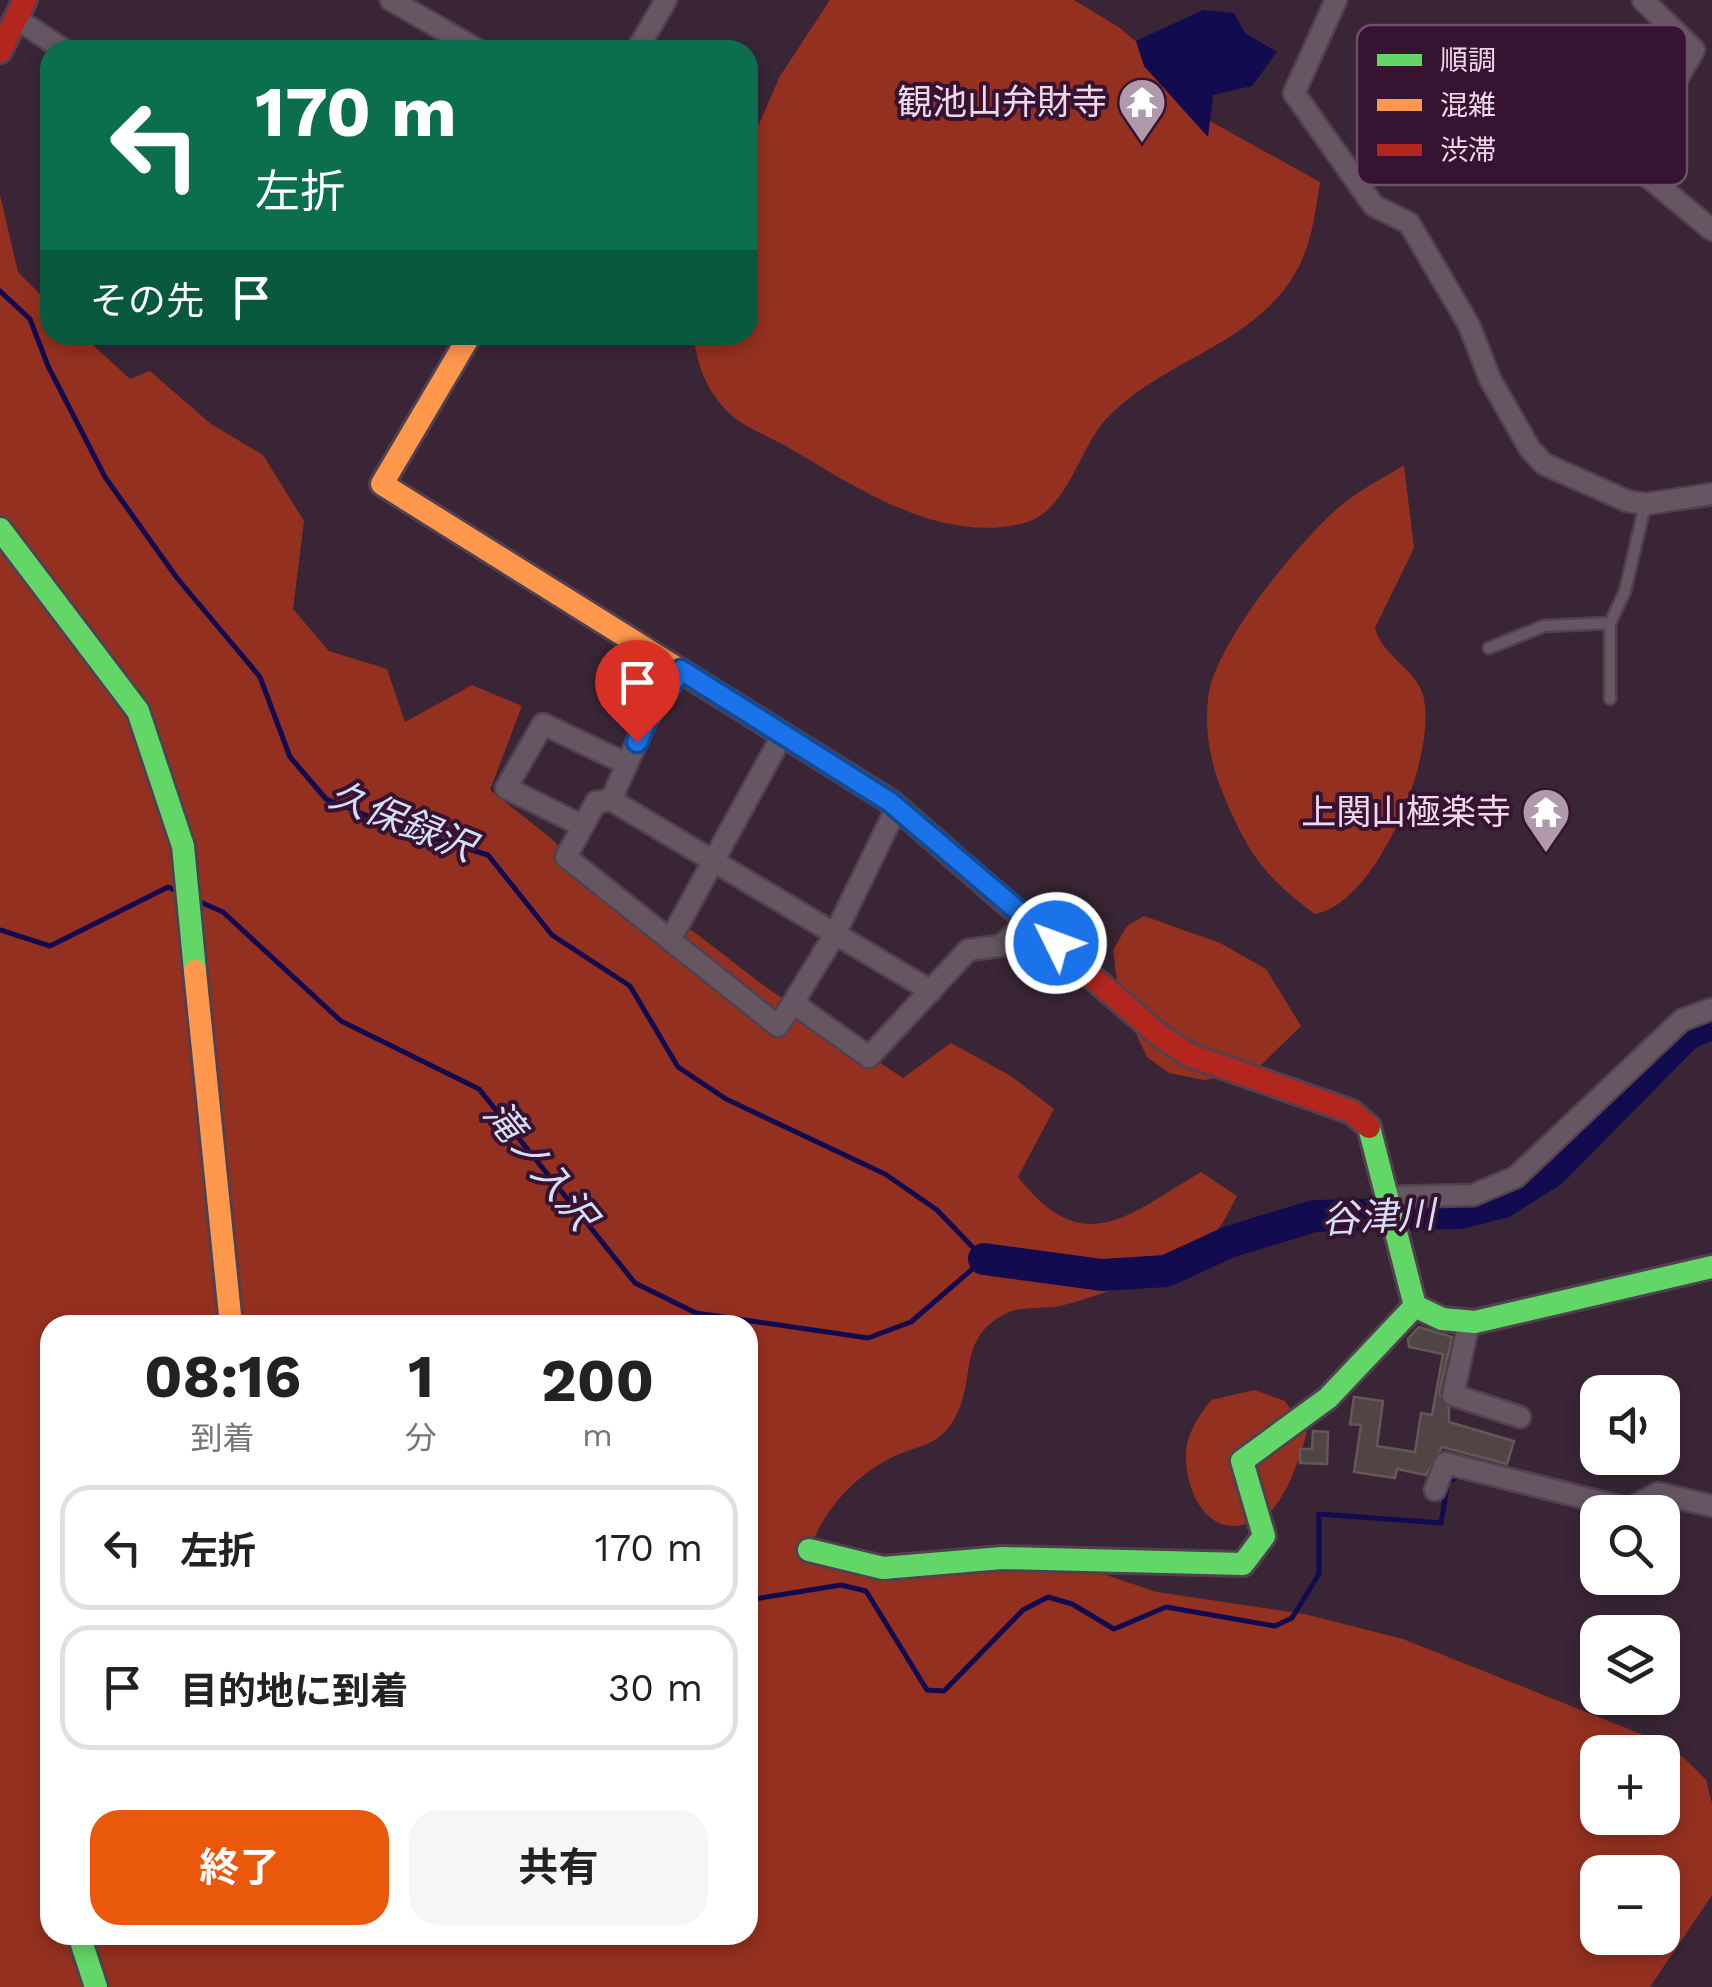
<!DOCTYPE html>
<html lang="ja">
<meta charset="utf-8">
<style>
:root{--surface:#fff;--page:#f6f6f6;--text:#222;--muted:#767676;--line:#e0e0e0;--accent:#ea580c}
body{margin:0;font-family:"Work Sans","Noto Sans JP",sans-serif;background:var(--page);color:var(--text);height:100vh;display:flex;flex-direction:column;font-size:38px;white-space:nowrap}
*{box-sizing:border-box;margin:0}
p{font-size:32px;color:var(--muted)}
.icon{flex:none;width:55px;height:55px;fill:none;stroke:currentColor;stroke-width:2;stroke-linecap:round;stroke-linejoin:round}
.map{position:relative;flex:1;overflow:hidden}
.side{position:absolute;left:40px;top:1315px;width:718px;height:630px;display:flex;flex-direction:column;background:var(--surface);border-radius:30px;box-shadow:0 5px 15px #0003}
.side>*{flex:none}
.hud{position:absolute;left:40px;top:40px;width:718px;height:305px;border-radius:30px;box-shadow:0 5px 15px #0003;background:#0b6e4f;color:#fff;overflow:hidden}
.fabs{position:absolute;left:1580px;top:1375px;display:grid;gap:20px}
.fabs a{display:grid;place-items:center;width:100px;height:100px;border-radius:20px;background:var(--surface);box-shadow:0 5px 15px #0003;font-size:50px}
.pin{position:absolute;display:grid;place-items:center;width:85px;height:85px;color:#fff;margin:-102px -42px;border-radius:50% 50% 50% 0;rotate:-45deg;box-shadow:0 0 10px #0007}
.pin .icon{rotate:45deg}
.me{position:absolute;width:110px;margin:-55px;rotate:312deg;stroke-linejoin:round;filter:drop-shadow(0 0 8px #0008)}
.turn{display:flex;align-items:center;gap:35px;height:210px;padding:0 50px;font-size:45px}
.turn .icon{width:130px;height:130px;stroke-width:2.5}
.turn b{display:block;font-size:70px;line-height:85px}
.then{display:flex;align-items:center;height:95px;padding:0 50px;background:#0003;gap:20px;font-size:38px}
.eta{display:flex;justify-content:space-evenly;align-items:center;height:170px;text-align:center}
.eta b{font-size:60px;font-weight:700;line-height:70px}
.action{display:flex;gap:20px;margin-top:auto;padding:20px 50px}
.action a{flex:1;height:115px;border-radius:30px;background:var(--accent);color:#fff;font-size:40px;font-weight:700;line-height:115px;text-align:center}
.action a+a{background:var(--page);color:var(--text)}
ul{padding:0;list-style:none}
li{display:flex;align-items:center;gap:30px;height:125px;margin:0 20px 15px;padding:0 30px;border:5px solid var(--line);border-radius:30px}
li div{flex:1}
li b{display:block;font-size:38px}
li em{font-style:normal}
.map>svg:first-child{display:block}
.forest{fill:#94301f;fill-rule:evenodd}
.water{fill:#120b4f}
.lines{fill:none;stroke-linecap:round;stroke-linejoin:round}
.stream{stroke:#120b4f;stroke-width:5}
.river{stroke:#120b4f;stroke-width:32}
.building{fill:#504444;stroke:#645856;stroke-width:2.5}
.lane-casing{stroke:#51404e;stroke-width:15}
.street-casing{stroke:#51404e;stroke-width:25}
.fast-casing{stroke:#51404e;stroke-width:28}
.slow-casing{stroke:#51404e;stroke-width:28}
.jam-casing{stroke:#51404e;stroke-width:28}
.lane{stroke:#655662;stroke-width:10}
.street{stroke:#655662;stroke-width:20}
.fast{stroke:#63d668;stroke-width:22}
.slow{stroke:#ff974d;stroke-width:22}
.jam{stroke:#b3261e;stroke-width:22}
.route-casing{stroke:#114b97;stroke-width:25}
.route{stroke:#1a73e8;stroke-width:18}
.labels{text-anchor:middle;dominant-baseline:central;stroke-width:8;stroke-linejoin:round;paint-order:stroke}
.poi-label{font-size:35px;fill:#efd8ea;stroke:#361331;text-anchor:end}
.water-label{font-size:38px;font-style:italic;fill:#d6ddf7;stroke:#361331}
.key{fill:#361331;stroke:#6e4e68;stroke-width:2.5}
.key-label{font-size:28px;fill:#efd8ea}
</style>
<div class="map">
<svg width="1712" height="1987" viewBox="0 0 1712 1987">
<rect width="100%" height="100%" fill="#392536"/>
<!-- forest -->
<path class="forest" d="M830,0H1074L1120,28L1158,60L1208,120L1320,182C1314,220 1311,251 1289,283C1245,347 1159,363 1107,418C1079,447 1068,512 1024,523C938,545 855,486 784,445C766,435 739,425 726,410C704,386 698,365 693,335H748V149L780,76Z
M0,195L18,272L50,304V335H82L130,379L150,371L211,424L263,455L304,521L293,609L329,651L387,669L405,722L472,685L522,706L490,790L552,839L614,908L693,931L767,988L903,1078L951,1043L1011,1076L1054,1109L1018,1177C1084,1261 1128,1215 1201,1172L1237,1196C1230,1208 1223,1226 1213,1235C1183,1265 1102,1296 1060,1306C1044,1309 1022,1306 1007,1313C954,1339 979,1381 952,1423C936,1447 918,1445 895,1456C858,1473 827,1506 812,1543L876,1561L1052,1557L1157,1592L1304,1614L1403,1639L1651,1738L1683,1757L1706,1780L1712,1804V1895L1650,1987H0ZM50,1325H748V1935H50ZM1598,1752H1662V1818H1598ZM1598,1872H1662V1938H1598Z
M1404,465L1414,548L1375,628C1382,656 1415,668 1423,695C1439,753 1377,904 1315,914C1269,881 1249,855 1227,803C1212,770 1204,736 1208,699C1213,645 1299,542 1340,506C1359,490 1384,478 1404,465Z
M1144,916L1220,943L1266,969L1301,1026L1255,1071L1204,1080L1169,1073L1147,1057L1119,997L1113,950L1127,926Z
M1255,1390L1285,1401L1307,1433C1298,1461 1289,1494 1267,1515C1262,1520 1253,1522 1246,1524C1205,1536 1185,1488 1186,1455C1186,1434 1199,1416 1211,1400Z"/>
<!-- water -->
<path class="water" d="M1203,10L1234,13L1245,33L1277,52L1252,86L1213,95L1208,137L1144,66L1136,41Z"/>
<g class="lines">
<!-- stream -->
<path class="stream" d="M0,291L30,319L48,366L105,477L177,578L260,677L290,757L326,799L390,825L488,855L552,935L630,986L678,1067L726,1099L885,1174L937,1210L984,1259L911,1322L868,1338L696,1313L635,1283L479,1089L341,1021L223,912L198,901
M0,930L50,946L168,887L179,892
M748,1600L841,1585L866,1591L927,1690L944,1691L1023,1610L1048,1597L1072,1604L1114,1629L1166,1607L1275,1626L1292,1618L1319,1574V1514L1441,1523L1448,1482L1458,1476"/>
<!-- river -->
<path class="river" d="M984,1259L1102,1275L1166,1271L1229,1242L1314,1216L1460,1213L1503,1202L1552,1171L1686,1035L1712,1023"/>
</g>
<!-- building -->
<path class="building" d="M1419,1327L1452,1337L1439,1393L1449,1408V1422L1514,1441L1507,1464L1442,1447L1426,1475L1397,1469L1395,1478L1354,1472L1361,1425L1350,1424L1354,1397L1383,1401L1377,1446L1415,1452L1421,1413L1432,1415L1443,1354L1409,1347L1408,1339Z
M1313,1431L1328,1432L1327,1464L1300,1463V1449H1312Z"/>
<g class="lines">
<!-- lane casing -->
<g class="lane-casing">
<path id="lane" d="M1489,648L1544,626L1610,623
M1610,699V623L1625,591L1645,505"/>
</g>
<!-- street casing -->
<g class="street-casing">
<path id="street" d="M391,0L478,50
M1336,0L1294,93L1374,206L1409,223L1469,325L1490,379L1530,449L1544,464L1627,501L1646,504L1712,494
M1643,0L1694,50L1629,161L1712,230
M17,19L64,50
M637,50L666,0
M681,671L647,719L611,800L931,991
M611,800L596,802L566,857L778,1026L793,1003
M897,807L835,934L793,1003L869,1057L968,950L1000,946L1030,920
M583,826L506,788L543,724L627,764
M670,940L783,734
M1388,1197L1473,1195L1516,1177L1682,1020L1712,1009
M1469,1322L1453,1395L1520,1417
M1435,1490L1445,1463L1629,1509L1658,1493L1712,1506"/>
</g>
<!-- fast casing -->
<g class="fast-casing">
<path id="fast" d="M0,529L138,711L183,846L195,971
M1369,1127L1415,1306L1442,1319L1475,1322L1712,1267
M809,1550L883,1568L1002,1558L1243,1564L1264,1536L1242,1461L1328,1398L1415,1306
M79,1935L96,1987"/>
</g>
<!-- slow casing -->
<g class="slow-casing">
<path id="slow" d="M470,335L382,484L891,802L955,858
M195,971L231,1325"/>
</g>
<!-- jam casing -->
<g class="jam-casing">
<path id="jam" d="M0,51L25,0
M955,858L1159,1035L1189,1055L1352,1112L1369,1127"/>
</g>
<!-- lane -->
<use href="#lane" class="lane"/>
<!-- street -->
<use href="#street" class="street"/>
<!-- fast -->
<use href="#fast" class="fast"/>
<!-- slow -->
<use href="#slow" class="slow"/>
<!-- jam -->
<use href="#jam" class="jam"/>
</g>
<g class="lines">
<!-- route casing -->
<g class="route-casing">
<path id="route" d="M637,742L646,720L681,670L890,802L1056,943"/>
</g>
<!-- route -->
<use href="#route" class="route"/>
</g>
<!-- icons -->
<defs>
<g id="temple-pin" transform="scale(2.5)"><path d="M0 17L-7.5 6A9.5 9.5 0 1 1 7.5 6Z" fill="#af99ab" stroke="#361331"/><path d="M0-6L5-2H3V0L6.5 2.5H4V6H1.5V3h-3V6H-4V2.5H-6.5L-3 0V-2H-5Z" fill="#fff"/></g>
</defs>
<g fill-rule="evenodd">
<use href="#temple-pin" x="1142" y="102"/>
<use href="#temple-pin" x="1546" y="812"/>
</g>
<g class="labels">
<!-- poi labels -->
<g class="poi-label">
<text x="1107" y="102">観池山弁財寺</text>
<text x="1511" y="812">上関山極楽寺</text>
</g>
<!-- water labels -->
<g class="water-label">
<text transform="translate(402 821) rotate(22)">久保録沢</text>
<text transform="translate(540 1165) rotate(51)">滝ノ入沢</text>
<text transform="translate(1378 1217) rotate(-3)">谷津川</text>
</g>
</g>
<!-- legend -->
<rect x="1357" y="25" width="330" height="160" rx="15" class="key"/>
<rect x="1377" y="54" width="45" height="12" fill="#63d668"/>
<rect x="1377" y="99" width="45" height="12" fill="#ff974d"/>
<rect x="1377" y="144" width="45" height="12" fill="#b3261e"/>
<g class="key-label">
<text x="1440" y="70">順調</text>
<text x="1440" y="115">混雑</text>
<text x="1440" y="160">渋滞</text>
</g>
</svg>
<div class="fabs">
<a><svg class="icon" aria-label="sound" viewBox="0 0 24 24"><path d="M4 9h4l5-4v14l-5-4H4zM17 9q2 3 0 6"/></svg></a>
<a><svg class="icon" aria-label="search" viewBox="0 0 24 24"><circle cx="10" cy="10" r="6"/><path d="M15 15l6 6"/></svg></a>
<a><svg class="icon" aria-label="layers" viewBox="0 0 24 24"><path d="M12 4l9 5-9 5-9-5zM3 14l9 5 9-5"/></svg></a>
<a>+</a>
<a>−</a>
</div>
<div class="pin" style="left:637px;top:742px;background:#d93025"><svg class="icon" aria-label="arrive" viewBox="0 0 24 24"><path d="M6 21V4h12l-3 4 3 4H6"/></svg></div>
<svg class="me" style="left:1056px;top:943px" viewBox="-20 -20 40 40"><circle r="17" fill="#1a73e8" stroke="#fff" stroke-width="3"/><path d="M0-11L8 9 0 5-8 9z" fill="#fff"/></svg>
<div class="hud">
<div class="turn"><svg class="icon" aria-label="left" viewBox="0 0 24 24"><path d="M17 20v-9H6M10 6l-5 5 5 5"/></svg><div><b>170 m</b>左折</div></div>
<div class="then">その先<svg class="icon" aria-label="arrive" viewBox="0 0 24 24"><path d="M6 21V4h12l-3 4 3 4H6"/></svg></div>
</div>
<section class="side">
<div class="eta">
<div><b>08:16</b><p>到着</p></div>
<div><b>1</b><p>分</p></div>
<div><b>200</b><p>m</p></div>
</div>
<ul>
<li><svg class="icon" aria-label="left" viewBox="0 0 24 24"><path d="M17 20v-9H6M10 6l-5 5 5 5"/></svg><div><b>左折</b></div><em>170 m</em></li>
<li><svg class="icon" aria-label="arrive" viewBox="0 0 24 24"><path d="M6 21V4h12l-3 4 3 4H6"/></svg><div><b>目的地に到着</b></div><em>30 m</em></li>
</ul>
<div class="action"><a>終了</a><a>共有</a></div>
</section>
</div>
